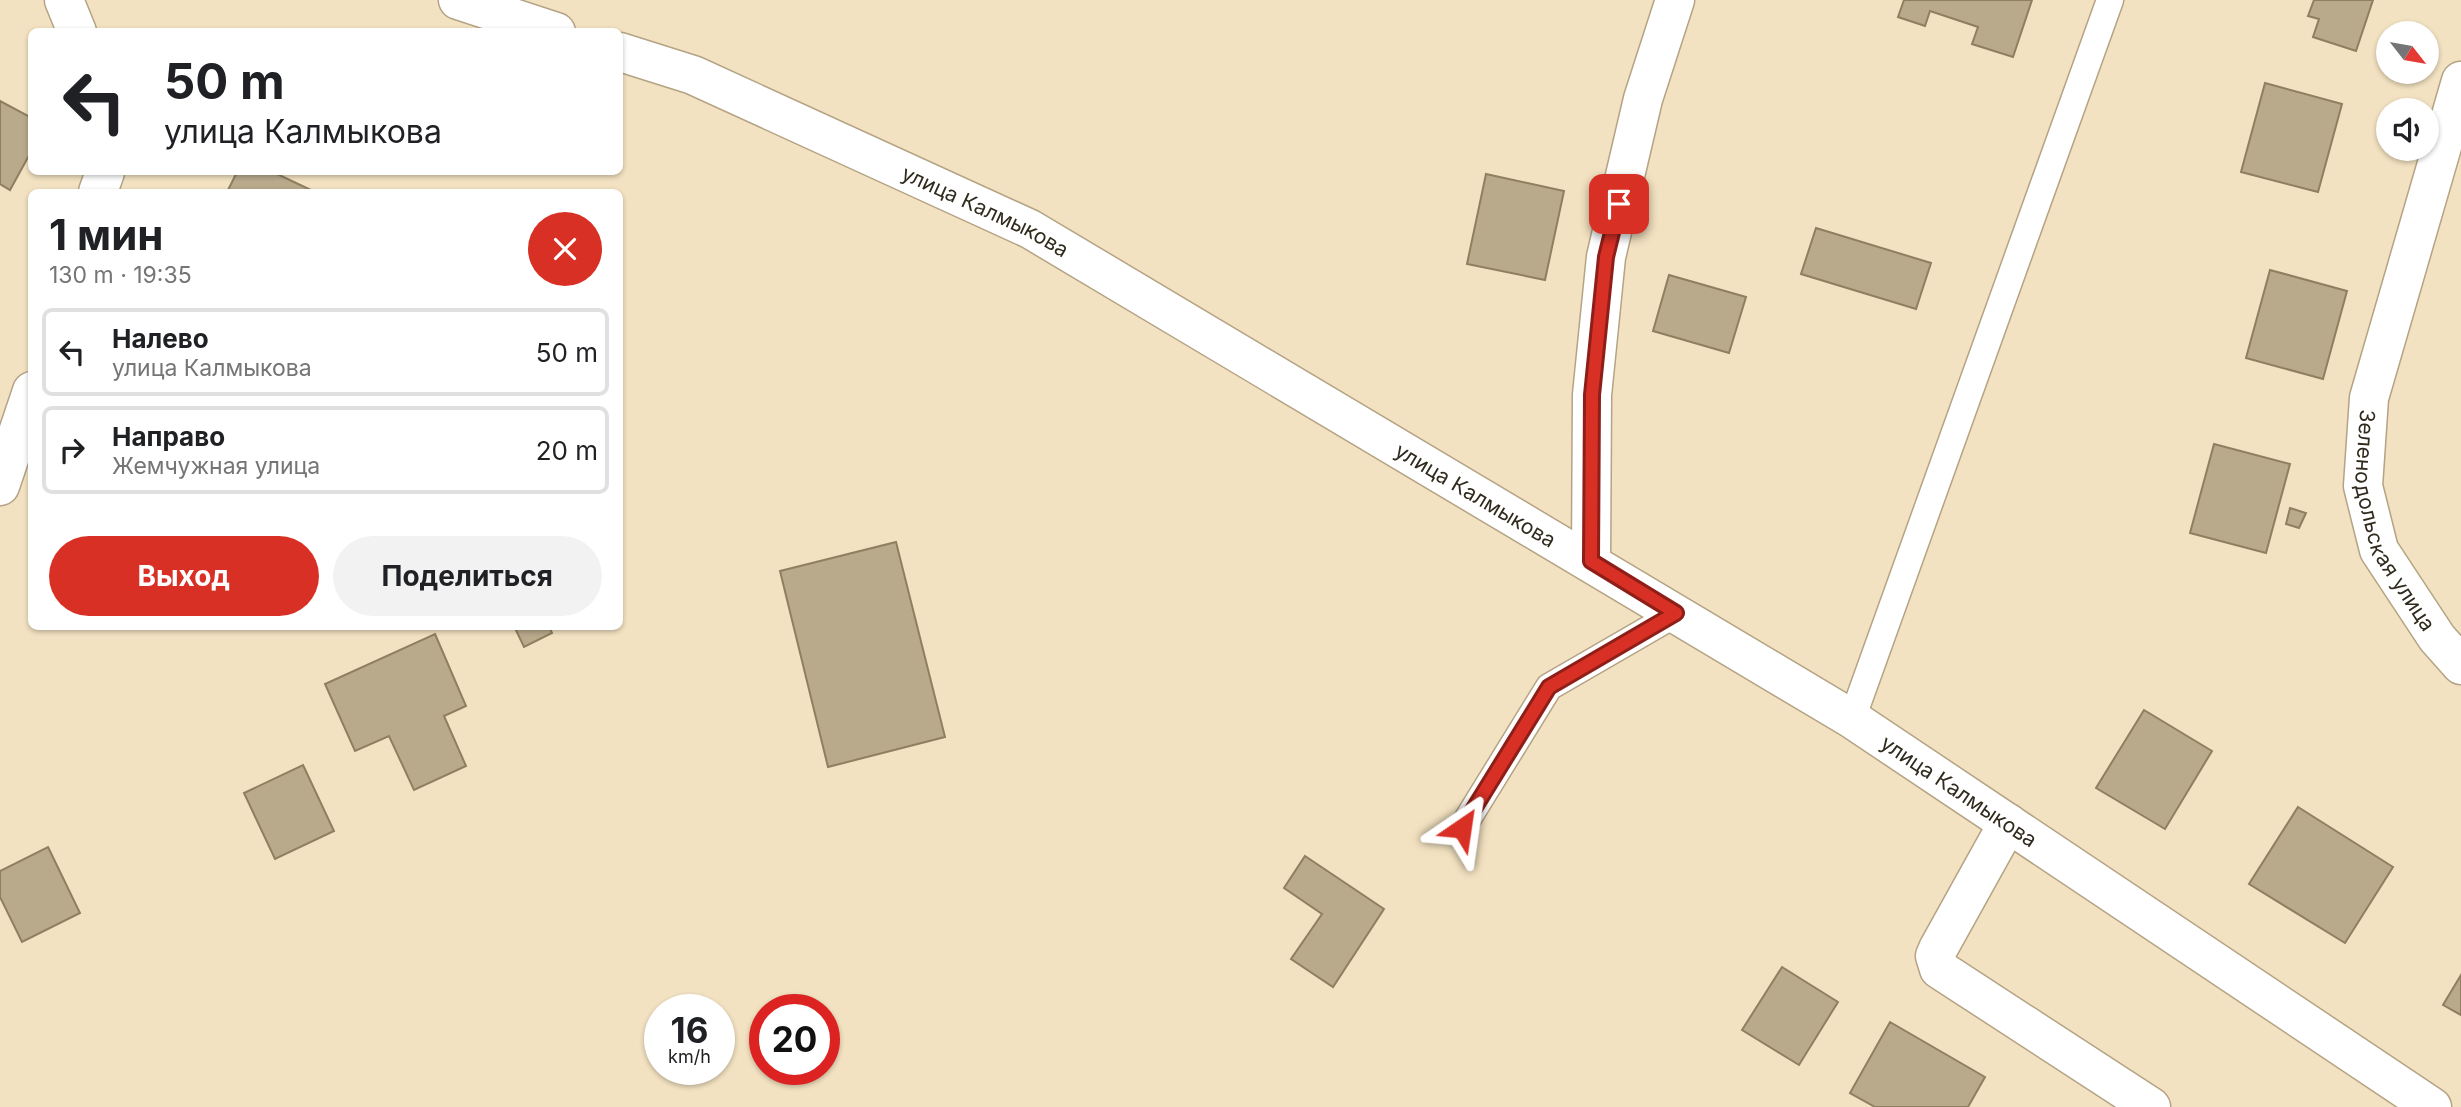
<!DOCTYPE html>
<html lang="ru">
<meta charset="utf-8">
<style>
:root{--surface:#fff;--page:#f2f2f2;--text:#202124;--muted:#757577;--line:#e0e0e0;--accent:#d93025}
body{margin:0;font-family:Inter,sans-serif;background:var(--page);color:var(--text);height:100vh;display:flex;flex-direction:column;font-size:26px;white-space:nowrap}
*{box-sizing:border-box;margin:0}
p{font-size:23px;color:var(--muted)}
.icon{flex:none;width:38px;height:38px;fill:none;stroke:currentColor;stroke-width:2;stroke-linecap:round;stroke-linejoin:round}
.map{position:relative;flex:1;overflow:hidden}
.sheet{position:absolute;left:28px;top:189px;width:595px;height:441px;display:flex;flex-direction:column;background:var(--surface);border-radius:10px;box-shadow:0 2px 5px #0004}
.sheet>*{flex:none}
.banner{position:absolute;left:28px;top:28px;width:595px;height:147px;border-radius:10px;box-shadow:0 2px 5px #0004;background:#fff;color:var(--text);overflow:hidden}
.needle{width:46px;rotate:121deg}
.fabs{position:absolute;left:2376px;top:21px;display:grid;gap:14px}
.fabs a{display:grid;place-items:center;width:63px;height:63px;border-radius:50%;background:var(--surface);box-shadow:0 2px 5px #0004;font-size:35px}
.speed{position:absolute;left:644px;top:994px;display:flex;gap:14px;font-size:35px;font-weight:700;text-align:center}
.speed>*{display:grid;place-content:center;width:91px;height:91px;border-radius:50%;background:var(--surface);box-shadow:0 2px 5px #0004;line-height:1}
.speed small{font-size:18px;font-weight:400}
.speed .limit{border:10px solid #d22;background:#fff;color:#111}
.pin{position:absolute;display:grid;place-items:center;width:60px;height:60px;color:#fff;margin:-30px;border-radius:14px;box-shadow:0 4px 10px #0006}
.me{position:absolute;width:77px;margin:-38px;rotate:32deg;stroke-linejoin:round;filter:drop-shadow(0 0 5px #0008)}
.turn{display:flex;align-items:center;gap:24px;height:147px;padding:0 21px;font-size:32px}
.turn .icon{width:91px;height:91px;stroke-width:2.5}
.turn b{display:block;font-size:49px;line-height:60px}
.round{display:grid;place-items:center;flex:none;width:74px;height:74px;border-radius:37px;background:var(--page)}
.overview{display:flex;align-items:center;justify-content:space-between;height:119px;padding:0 21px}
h1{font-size:42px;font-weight:700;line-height:52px}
.primary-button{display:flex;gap:14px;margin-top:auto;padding:14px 21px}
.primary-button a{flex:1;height:80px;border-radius:42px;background:var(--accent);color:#fff;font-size:28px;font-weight:700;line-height:80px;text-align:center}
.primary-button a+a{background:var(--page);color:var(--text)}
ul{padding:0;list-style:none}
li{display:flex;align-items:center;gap:21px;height:88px;margin:0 14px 10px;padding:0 7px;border:4px solid var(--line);border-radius:10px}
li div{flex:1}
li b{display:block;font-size:26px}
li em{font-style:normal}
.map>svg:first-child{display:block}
.building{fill:#b9aa8c;stroke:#8e7f60;stroke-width:2}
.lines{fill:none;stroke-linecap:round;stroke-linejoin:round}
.service-casing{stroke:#b4a384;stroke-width:29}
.minor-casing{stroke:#b4a384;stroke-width:41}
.secondary-casing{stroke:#b4a384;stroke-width:41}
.service{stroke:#fff;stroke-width:26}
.minor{stroke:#fff;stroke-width:38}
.secondary{stroke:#fff;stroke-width:38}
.route-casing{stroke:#8d1f18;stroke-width:18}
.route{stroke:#d93025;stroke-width:12}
.labels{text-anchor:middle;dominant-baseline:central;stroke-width:7;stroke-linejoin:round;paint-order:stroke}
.street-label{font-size:21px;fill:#312b1e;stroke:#fef0d5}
</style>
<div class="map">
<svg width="2461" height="1107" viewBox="0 0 2461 1107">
<rect width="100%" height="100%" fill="#f3e2c1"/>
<!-- building -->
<path class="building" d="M1904,0H2032L2013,57L1972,44L1978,27L1930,11L1925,26L1898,17Z
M2314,0H2373L2356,51L2313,37L2319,19L2308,16Z
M2265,83L2342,104L2318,192L2241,172Z
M0,101L32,118V150L10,190L0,184Z
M237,172H273L315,192H227Z
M1486,174L1564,191L1545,280L1467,264Z
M1816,228L1931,263L1916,309L1801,274Z
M2270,270L2347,291L2323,379L2246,358Z
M1669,275L1746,297L1729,353L1653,331Z
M2214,444L2290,464L2266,553L2190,533Z
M2290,508L2306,513L2299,528L2286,524Z
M896,542L945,737L828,767L780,571Z
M514,626H549L552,633L524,647Z
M435,634L466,706L444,716L466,766L414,790L389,736L355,751L325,684Z
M2144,710L2212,751L2165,829L2096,788Z
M303,765L334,831L275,859L244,793Z
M2298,807L2393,867L2345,943L2249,884Z
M48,847L80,913L22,942L0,897V871Z
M1305,856L1384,909L1333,987L1291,959L1322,914L1284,888Z
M1782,967L1838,1002L1799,1065L1742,1030Z
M2461,975V1015L2443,1005Z
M1890,1022L1985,1077L1968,1107H1875L1850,1093Z"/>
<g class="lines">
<!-- service casing -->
<g class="service-casing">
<path id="service" d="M1852,719L2110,0
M1462,828L1549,687L1677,613"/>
</g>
<!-- minor casing -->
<g class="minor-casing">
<g id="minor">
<path d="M64,0L77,32"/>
<path id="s1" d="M2461,81L2369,398L2363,486L2379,550L2437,638L2461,665"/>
<path d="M98,192L105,172"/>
<path d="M0,486L32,391"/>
<path d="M1591,561L1592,395L1606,257L1643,99L1675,0"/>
<path d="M2008,823L1938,949L1935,956L1939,969L2151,1107"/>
</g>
</g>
<!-- secondary casing -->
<g class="secondary-casing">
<g id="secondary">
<path d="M458,0L556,32"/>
<path id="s2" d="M620,52L693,75L1030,229L1852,719L2432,1107"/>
</g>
</g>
<!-- service -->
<use href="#service" class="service"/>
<!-- minor -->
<use href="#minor" class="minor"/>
<!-- secondary -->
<use href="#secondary" class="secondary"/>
</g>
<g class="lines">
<!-- route casing -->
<g class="route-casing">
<path id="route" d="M1462,828L1549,687L1676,613L1591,561L1592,395L1606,257L1619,204"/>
</g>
<!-- route -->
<use href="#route" class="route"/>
</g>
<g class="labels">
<!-- street labels -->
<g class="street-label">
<text stroke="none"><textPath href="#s2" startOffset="399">улица Калмыкова</textPath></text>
<text stroke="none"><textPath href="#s2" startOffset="966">улица Калмыкова</textPath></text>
<text stroke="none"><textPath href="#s1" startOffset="460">Зеленодольская улица</textPath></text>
<text stroke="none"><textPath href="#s2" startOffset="1533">улица Калмыкова</textPath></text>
</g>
</g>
</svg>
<div class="fabs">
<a><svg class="needle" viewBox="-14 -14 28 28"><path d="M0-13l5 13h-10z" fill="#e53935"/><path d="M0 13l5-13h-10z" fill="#757577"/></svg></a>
<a><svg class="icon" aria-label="sound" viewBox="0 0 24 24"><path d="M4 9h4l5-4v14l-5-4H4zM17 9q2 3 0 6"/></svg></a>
</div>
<div class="speed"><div>16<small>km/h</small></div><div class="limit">20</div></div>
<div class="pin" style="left:1619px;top:204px;background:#d93025"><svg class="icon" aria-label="arrive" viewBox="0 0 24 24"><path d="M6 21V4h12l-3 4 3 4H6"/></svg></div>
<svg class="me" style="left:1462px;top:828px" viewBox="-20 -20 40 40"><path d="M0-17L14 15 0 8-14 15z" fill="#d93025" stroke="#fff" stroke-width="4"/></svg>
<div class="banner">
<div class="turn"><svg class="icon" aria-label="left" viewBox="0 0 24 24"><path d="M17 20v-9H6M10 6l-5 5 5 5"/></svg><div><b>50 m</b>улица Калмыкова</div></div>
</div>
<section class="sheet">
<div class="overview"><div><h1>1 мин</h1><p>130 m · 19:35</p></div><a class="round" style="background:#d93025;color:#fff"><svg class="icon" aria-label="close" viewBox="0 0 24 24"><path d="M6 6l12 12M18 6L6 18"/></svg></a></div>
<ul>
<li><svg class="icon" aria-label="left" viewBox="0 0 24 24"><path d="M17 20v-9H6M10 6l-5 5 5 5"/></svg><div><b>Налево</b><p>улица Калмыкова</p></div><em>50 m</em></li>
<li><svg class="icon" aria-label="right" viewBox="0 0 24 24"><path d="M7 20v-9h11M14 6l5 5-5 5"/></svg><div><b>Направо</b><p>Жемчужная улица</p></div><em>20 m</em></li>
</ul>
<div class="primary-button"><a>Выход</a><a>Поделиться</a></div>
</section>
</div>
